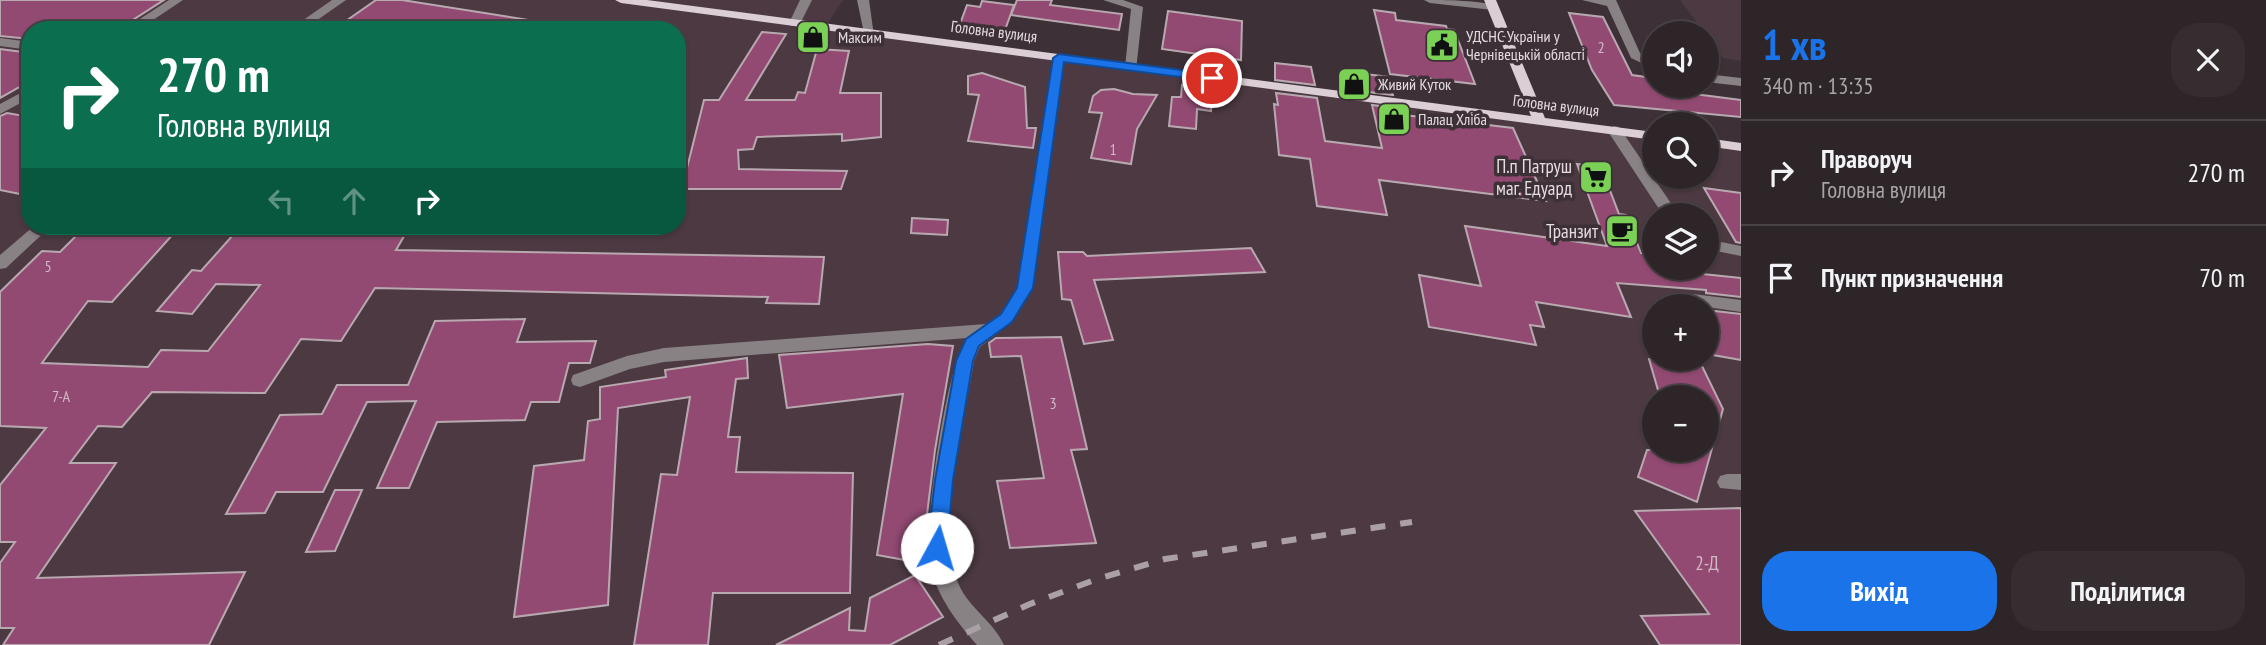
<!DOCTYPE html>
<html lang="uk">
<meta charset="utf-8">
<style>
:root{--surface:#2e2529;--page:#362d31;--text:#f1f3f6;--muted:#a7a5a8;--line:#494246;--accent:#1a73e8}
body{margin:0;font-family:"PT Sans Narrow",sans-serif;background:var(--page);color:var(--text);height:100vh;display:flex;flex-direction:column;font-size:26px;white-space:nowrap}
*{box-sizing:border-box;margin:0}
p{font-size:23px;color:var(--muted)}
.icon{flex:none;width:38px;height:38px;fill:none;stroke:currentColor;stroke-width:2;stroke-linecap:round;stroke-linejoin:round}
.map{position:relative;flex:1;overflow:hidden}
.sheet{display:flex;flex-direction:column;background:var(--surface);width:525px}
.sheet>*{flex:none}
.banner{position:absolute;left:21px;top:21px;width:665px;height:214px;border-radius:28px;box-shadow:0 2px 5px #0004,0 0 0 2px var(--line);background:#0b6e4f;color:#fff;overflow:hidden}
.fabs{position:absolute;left:1642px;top:21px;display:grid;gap:14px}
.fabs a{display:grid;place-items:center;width:77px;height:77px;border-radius:50%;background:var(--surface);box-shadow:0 2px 5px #0004,0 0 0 2px var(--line);font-size:35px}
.pin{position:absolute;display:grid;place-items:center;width:60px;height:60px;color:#fff;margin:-30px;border:4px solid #fff;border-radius:50%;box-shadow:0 2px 7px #0007}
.me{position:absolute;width:77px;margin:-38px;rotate:6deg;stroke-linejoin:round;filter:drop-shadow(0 0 5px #0008)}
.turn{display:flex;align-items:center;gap:24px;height:147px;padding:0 21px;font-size:32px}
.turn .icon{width:91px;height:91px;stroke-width:2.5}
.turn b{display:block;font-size:49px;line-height:60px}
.lanes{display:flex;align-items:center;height:66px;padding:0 21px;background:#0003;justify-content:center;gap:35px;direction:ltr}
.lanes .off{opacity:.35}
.round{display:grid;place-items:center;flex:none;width:74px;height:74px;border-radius:28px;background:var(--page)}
.summary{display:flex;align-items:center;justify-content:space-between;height:119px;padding:0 21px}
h1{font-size:42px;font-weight:800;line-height:52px;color:var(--accent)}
.action{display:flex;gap:14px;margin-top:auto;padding:14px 21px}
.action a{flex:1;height:80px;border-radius:28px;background:var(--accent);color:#fff;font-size:28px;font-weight:800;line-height:80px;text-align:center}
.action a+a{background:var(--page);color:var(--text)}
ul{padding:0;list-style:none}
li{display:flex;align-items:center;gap:21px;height:105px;padding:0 21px;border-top:2px solid var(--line)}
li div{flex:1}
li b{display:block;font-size:26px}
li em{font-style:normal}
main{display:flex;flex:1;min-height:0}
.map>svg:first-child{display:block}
.built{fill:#4c3942;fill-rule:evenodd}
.building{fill:#924a72;stroke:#b8a9b0;stroke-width:2}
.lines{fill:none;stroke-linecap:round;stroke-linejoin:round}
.minor{fill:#888285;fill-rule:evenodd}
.major{fill:#dbced4;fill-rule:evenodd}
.rail{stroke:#aaa0a5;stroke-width:6;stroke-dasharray:15 15;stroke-linecap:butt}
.route{fill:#1a73e8;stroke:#114b97;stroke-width:2}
.labels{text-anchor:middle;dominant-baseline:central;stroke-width:7;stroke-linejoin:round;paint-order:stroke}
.far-street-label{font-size:16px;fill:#e5dde1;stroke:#3d3137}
.far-poi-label{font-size:16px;fill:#e5dde1;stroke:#3d3137;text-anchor:start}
.number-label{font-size:16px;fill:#d0b8c5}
.poi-label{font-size:19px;fill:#e5dde1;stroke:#3d3137;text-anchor:end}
.near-number-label{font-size:19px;fill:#d0b8c5}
</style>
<main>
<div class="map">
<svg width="1741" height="645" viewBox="0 0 1741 645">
<rect width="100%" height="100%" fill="#3d3137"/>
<!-- built -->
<path class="built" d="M0,0H610L1654,137V177H1706V144L1741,149V645H0ZM30,30H677V226H30ZM1654,215H1706V268H1654ZM1654,306H1706V359H1654ZM1654,397H1706V450H1654Z
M638,0H843L827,24Z
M1680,0H1741V61L1723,58Z"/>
<!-- building -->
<path class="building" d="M0,0H164L117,30H30V39L0,36Z
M376,0H402L529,20V30H487L450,24L440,30L382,21V30H333Z
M1017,0H1052L1050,5L1122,14L1119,30L1011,15Z
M982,1L1014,5L1005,30L960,24L967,5L980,7Z
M1374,10L1395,13L1396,20L1446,26L1447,29L1454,30L1475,84L1390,74Z
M1168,11L1242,21L1241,60L1162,49Z
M1569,13L1603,17L1632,75L1653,78L1656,89L1741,100V117L1614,105L1592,70Z
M762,32L786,34L746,100H795L798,92L805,93L817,49L849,51L840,93H881V137L842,141V134L757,137L753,149L738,150L739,169L847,171L841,189H677V168H687L704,100H719Z
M0,49L30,53V81L0,98Z
M1275,63L1311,67L1315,85L1275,80Z
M982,73L1025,87L1027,128H1036L1033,148L968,141L979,95L968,94V76Z
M1365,74L1389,77L1393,95L1369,92Z
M1182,85L1212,89L1211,111L1197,109L1196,129L1169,126L1172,97H1181Z
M1114,89L1133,94L1157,95L1137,129L1131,164L1091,158L1102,113L1089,112L1093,96L1101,90Z
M1276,93L1317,98L1325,141L1382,148L1372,105L1395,108L1396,114L1513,128L1546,201L1379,180L1387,215L1317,206L1310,159L1279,155L1274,104L1278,105Z
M7,113L30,117V196L0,190V116Z
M1577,164L1601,167L1619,214L1626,215L1641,253L1654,254V268H1689L1693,273L1741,278V297L1706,293V290L1617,283L1631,317L1536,302L1544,327L1530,325L1536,345L1429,327L1419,275L1481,286L1465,226L1607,246Z
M1704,188L1741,193V243L1736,242Z
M912,218L948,220L947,235L911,233Z
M241,226H410L396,250L824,257L819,304L766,303L768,297L375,288L341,341L301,339L265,393L152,392L122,427L98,426L70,463H116L37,578L245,572L209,645H3L14,628H0V563L15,542H0V485L46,428L0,426V292L42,251L60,252L84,228L176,231L112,302L88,301L42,363L148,367L161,350L208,351L260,285L216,284L192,314L157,311L192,270L201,271Z
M1251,248L1265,272L1094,280L1113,340L1084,344L1071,300L1062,299L1058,252H1083L1087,256Z
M1706,310L1741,314V360L1713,355L1706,341Z
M525,319L517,342L596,341L590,363H569L559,402H531L525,420L437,422L409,488H377L416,401L367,402L323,492H276L265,513L226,514L280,415L322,414L337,385H408L435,321Z
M1061,337L1087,449L1071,450L1096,543L1010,548L997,481L1044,478L1021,356L991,357L989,343L996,338Z
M928,344L953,346L935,450L921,563L877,555L903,394L787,408L779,355Z
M747,358L748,378L736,379L728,437H740L736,472L853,473L850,593H713L708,645H634L661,474L677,475L690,397L618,408L608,605L514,617L534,466L584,460L588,421L600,419V387L666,377L665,370Z
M1649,359L1700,362L1723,409L1697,502L1638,477L1647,450H1706V397H1660Z
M335,490H362L335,551L306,552Z
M1741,508V645H1660L1641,616L1709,614L1635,511Z
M915,575L943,617L890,645H776L850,608L849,630L865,631L870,598Z"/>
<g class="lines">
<!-- minor -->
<path class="minor" d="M169,0H183L138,30H123Z
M332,0H346L303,30H289Z
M800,0H812L799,26H791L789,23Z
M857,0H869L874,36L864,33Z
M1103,0H1123L1143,7L1136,70L1125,67L1131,9Z
M1424,0C1443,0 1484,0 1499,7L1493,10L1430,3Z
M1582,0H1616L1640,53L1654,60V69L1631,58L1607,6Z
M0,38L30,42V50L0,46Z
M1059,54L1065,58L1033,288L1012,322L980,347L974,361C965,422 933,527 959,585C969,608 994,622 1004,645H977C957,622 938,598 931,568C922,532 946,366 967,338L664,362L630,369L580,387L573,385L571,380L573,375L627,356L664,348L986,324L1000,314L1017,288L1053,58Z
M1706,74L1741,78V86L1706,82Z
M30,88V98L0,114V104Z
M1614,126L1619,127L1679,215H1663L1607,130Z
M34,226H51L6,268L0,269V255Z
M1706,239L1741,246V256L1706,249Z
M1693,294L1741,300V312L1687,304L1684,300Z
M1727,474H1741V490L1720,488L1717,482L1720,476Z"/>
<!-- major -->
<path class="major" d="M615,0H647L1531,116L1484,0H1496L1545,118L1654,132V140L621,3Z
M1706,138L1741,143V151L1706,146Z"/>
<!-- rail -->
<path class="rail" d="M939,645L1030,604L1097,579L1165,559L1412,522"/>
</g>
<!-- route -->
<path class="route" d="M1059,54L1212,74L1218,78L1212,81L1064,62L1033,288L1012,322L979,346L973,361L953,480L947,548L944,554L937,557L930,554L927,548L935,480L956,361L966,339L1001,314L1017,288L1053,58Z"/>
<!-- icons -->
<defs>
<g id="shop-square" transform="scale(1.75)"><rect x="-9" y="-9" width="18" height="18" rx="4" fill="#7bd156" stroke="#3d3137"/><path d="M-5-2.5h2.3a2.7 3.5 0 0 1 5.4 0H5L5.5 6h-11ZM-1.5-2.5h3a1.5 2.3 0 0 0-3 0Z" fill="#111"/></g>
<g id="civic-square" transform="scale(1.75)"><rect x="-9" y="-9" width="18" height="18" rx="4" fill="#7bd156" stroke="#3d3137"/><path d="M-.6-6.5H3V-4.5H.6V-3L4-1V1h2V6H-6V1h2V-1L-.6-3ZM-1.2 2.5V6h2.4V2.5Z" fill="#111"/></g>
<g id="supermarket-square" transform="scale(1.75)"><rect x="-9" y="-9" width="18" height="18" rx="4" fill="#7bd156" stroke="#3d3137"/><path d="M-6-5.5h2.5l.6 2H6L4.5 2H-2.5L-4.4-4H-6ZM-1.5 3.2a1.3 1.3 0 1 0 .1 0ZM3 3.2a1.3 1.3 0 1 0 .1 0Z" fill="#111"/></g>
<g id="cafe-square" transform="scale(1.75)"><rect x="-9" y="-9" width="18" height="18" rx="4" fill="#7bd156" stroke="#3d3137"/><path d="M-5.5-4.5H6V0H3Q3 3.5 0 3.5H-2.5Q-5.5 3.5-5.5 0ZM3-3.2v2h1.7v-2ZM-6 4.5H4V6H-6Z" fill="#111"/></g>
</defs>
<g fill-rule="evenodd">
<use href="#shop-square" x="813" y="37"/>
<use href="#civic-square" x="1442" y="45"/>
<use href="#shop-square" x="1354" y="84"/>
<use href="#shop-square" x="1394" y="119"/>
<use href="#supermarket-square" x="1596" y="177"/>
<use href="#cafe-square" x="1622" y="231"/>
</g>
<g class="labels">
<!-- far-street labels -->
<g class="far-street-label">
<text transform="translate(994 31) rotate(7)">Головна вулиця</text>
<text transform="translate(1556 105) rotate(7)">Головна вулиця</text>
</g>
<!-- far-poi labels -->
<g class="far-poi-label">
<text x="1466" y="36">УДСНС України у<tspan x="1466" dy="18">Чернівецькій області</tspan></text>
<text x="838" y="37">Максим</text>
<text x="1378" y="84">Живий Куток</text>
<text x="1418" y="119">Палац Хліба</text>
</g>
<!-- number labels -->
<g class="number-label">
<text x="1601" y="47">2</text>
<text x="1113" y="149">1</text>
<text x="48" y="266">5</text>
<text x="61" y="396">7-А</text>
<text x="1053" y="403">3</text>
</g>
<!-- poi labels -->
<g class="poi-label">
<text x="1572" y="166">П.п Патруш<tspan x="1572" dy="22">маг. Едуард</tspan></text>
<text x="1598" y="231">Транзит</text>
</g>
<!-- near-number labels -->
<g class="near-number-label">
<text x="1707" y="563">2-Д</text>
</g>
</g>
</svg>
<div class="fabs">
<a><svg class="icon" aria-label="sound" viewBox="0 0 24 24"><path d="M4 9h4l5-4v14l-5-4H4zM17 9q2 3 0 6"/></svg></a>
<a><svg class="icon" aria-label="search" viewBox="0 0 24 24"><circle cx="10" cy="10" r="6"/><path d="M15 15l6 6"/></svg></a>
<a><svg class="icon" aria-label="layers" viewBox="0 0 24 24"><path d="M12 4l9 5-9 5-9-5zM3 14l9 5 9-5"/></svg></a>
<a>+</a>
<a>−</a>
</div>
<div class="pin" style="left:1212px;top:78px;background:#d93025"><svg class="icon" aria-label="arrive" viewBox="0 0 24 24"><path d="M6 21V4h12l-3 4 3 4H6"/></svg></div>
<svg class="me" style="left:937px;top:548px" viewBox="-20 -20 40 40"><circle r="19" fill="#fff"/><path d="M0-13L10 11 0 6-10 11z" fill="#1a73e8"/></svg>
<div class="banner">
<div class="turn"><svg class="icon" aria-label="right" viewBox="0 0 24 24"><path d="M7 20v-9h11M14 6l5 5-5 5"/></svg><div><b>270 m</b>Головна вулиця</div></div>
<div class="lanes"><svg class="icon off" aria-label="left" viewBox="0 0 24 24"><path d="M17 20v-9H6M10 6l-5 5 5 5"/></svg><svg class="icon off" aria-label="ahead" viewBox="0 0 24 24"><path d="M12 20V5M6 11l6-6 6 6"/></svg><svg class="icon" aria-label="right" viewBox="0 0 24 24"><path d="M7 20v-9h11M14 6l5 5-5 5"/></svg></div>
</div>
</div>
<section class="sheet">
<div class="summary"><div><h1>1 хв</h1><p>340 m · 13:35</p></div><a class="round"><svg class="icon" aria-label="close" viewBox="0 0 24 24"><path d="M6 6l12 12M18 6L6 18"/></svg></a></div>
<ul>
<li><svg class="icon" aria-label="right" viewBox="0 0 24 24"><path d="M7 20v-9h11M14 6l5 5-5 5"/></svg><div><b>Праворуч</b><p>Головна вулиця</p></div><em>270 m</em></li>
<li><svg class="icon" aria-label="arrive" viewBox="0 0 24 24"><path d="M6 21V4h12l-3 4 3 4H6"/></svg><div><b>Пункт призначення</b></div><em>70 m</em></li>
</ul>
<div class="action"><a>Вихід</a><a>Поділитися</a></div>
</section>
</main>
